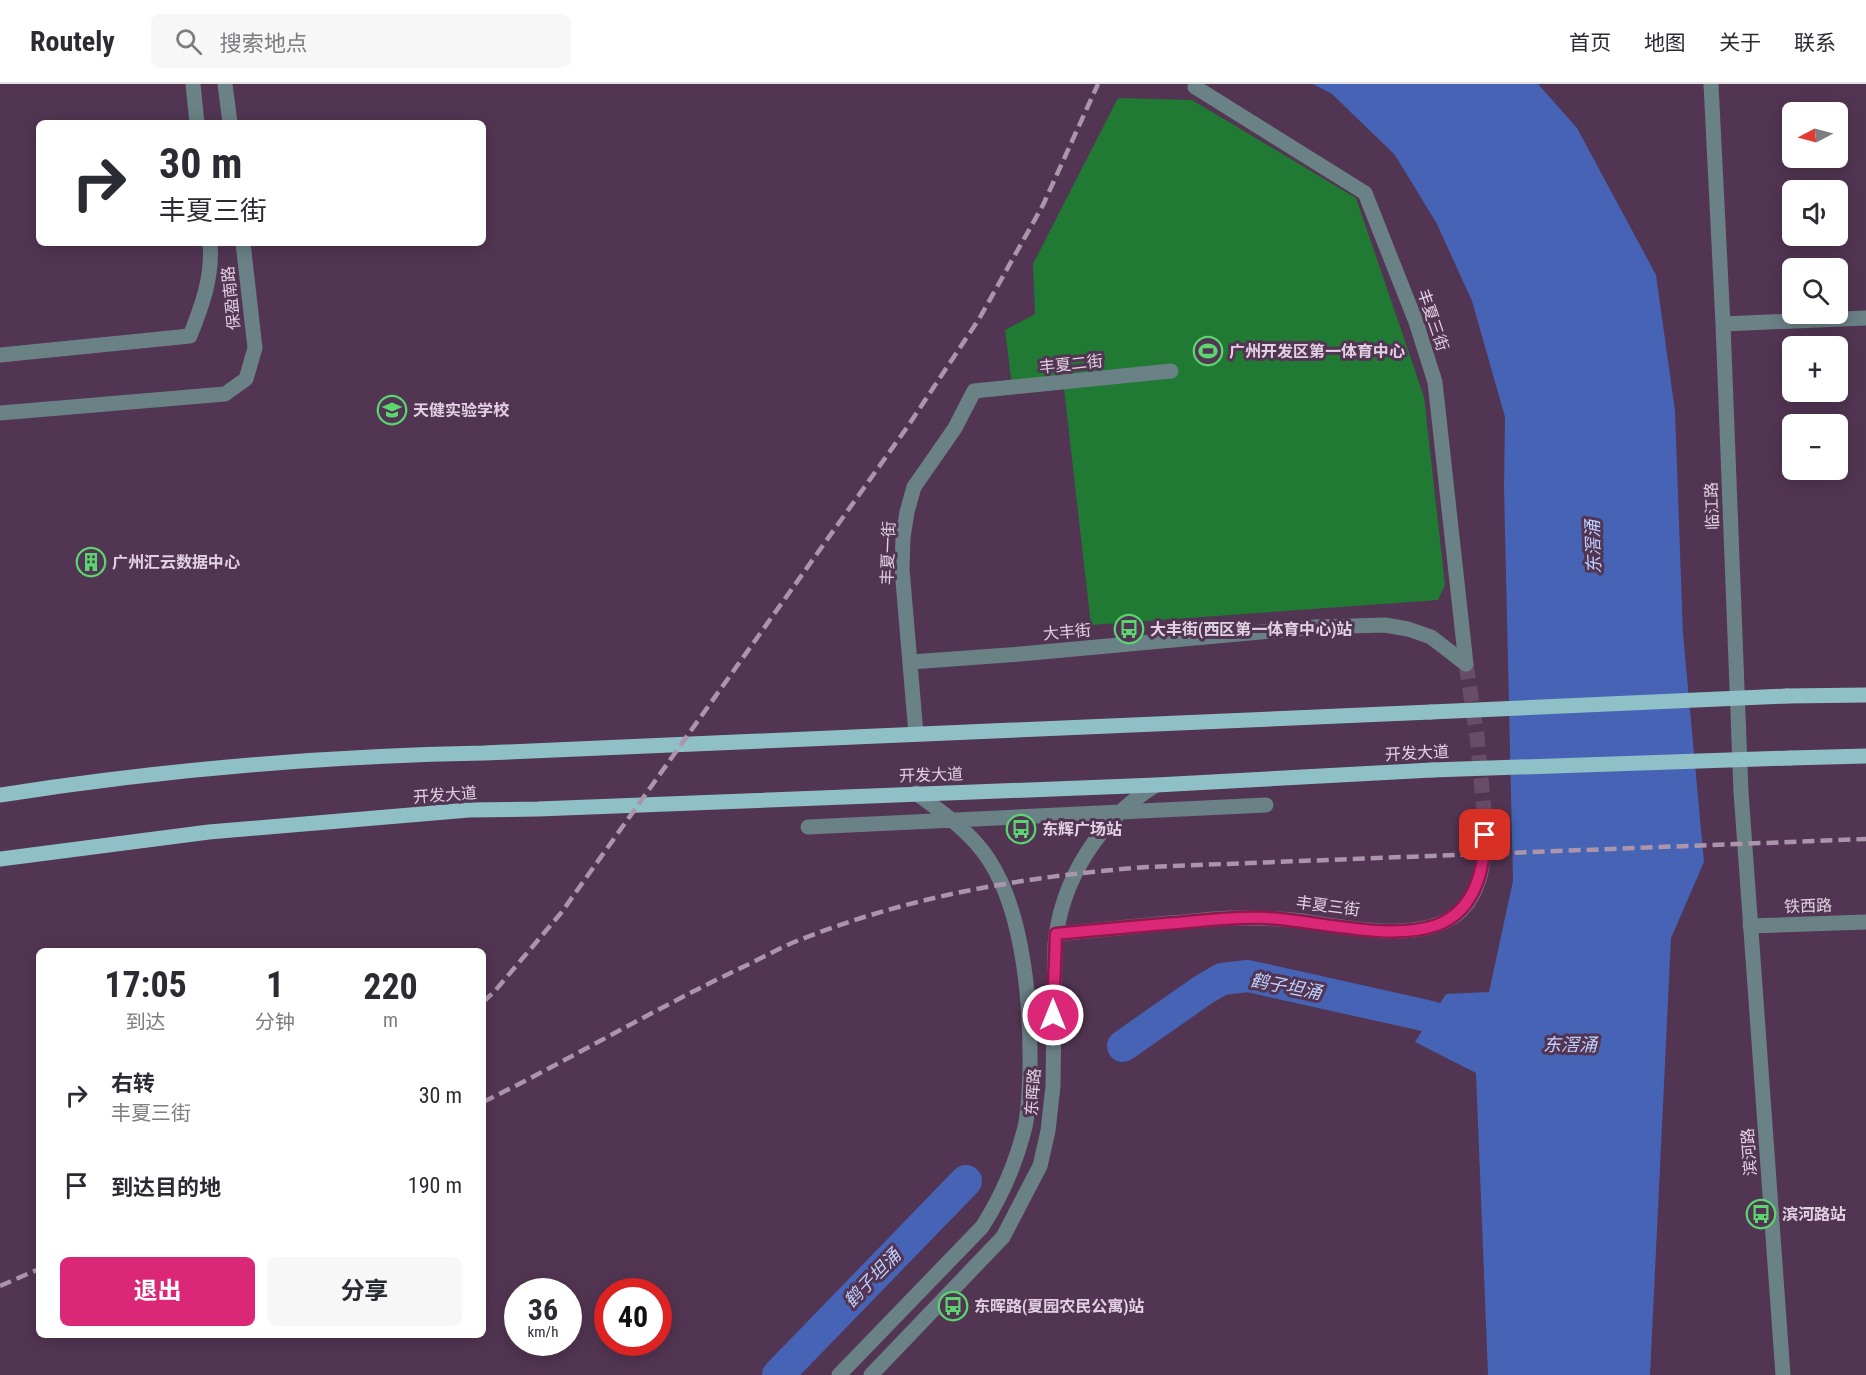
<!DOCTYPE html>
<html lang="zh">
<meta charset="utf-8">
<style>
:root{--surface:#fff;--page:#f7f7f7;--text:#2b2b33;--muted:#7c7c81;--line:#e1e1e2;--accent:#db2777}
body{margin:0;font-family:"Roboto Condensed","Noto Sans SC",sans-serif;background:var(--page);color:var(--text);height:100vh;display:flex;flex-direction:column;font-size:22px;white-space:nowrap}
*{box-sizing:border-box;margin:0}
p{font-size:20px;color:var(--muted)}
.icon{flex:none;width:33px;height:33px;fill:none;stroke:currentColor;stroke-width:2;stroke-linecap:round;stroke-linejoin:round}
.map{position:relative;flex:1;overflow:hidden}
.sheet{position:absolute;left:36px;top:864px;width:450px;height:390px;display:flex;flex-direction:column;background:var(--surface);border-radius:9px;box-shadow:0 3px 15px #0003}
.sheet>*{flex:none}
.hud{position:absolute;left:36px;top:36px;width:450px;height:126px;border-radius:9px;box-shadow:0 3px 15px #0003;background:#fff;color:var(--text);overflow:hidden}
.needle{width:39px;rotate:264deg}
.controls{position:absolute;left:1782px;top:18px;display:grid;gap:12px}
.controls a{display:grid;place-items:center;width:66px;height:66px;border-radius:9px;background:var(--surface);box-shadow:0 3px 15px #0003;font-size:30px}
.speed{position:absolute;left:504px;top:1194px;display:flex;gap:12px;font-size:30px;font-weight:700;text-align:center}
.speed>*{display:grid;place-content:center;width:78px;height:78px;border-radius:50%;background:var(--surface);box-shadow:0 3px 15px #0003;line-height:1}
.speed small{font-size:15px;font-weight:400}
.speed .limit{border:9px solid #d22;background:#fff;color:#111}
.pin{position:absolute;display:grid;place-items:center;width:51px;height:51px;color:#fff;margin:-26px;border-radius:12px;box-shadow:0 3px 9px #0006}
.me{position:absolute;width:66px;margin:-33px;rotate:0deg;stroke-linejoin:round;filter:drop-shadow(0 0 4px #0008)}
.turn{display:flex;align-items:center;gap:21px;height:126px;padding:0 24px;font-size:27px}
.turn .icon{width:78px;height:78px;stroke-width:2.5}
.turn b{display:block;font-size:42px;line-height:51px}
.eta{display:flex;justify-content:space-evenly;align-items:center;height:102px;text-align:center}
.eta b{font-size:36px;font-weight:700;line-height:42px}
.action{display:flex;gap:12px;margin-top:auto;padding:12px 24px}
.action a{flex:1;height:69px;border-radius:9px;background:var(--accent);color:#fff;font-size:24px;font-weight:700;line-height:69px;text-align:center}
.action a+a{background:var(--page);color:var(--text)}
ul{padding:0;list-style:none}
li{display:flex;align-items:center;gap:18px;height:90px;padding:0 24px}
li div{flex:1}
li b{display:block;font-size:22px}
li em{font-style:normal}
header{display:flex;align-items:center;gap:36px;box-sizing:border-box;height:84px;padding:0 30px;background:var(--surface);border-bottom:2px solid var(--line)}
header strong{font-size:28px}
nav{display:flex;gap:33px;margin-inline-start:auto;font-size:21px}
.search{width:420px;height:54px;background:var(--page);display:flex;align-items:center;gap:15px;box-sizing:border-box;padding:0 21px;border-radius:9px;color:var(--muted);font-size:22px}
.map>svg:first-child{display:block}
.park{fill:#217a34}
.water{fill:#4663b5}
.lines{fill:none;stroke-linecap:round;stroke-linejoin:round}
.river{stroke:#4663b5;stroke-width:32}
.minor-tunnel{stroke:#684c68;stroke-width:15;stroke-dasharray:15 8;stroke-linecap:butt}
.minor{stroke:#6a8185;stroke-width:15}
.major{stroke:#90c0c7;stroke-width:15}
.rail{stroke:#ab95ab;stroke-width:4.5;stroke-dasharray:12 6;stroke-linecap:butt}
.major-bridge{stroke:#90c0c7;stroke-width:15}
.route-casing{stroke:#8e194d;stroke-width:15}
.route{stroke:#db2777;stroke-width:10}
.labels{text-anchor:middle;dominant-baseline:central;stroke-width:6;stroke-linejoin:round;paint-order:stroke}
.street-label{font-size:16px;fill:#e2d1e2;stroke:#523552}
.poi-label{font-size:16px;font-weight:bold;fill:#e2d1e2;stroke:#523552;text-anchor:start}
.water-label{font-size:18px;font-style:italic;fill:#bed1fe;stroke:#523552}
</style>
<header>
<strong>Routely</strong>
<div class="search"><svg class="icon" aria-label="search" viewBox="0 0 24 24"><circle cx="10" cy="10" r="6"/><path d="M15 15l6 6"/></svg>搜索地点</div>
<nav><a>首页</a><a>地图</a><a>关于</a><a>联系</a></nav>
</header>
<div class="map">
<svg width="1866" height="1291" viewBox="0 0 1866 1291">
<rect width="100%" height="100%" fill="#523552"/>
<!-- park -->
<path class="park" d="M1118,14L1192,16L1356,114L1424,313L1445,501L1438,516L1091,541L1064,305L1013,309L1005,246L1035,230L1033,180Z"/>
<!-- water -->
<path class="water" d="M1313,0H1538L1577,44L1656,191L1675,327L1683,550L1704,778L1671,854L1650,1291H1488L1476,989L1415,958L1446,910L1489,908L1513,797L1504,404L1505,333L1472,217L1437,140L1395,71L1332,10Z"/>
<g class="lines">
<!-- river -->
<path class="river" d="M1123,962L1203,906L1222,895L1248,892L1432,933
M778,1291L966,1097"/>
<!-- minor-tunnel -->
<path class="minor-tunnel" d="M1466,580L1477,652L1485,737"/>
<!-- minor -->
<path class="minor" d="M193,0L197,39
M225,0L230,39
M1711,0L1723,240L1741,708L1783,1291
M1195,3L1365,109L1416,238L1435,298L1466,580
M1723,240L1866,234
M0,271L190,252C202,222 213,192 210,159
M0,329L225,310L246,295L255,264L243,159
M911,578L1020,570L1316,543L1385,541L1408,545L1431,553L1466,580
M916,650L902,485L903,453L907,428L914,403L955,344L974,307L1171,287
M808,743L1266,721
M1750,842L1866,838
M1056,850C1094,846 1132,843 1170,839C1191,838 1212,834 1233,834C1256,834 1279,834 1302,837C1346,843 1419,860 1457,830C1484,808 1485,768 1485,737
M839,1291L982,1143C1002,1112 1016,1079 1025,1043C1029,1025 1029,1007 1030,989C1031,925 1025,831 989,776C971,748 943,729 916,709
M871,1291L1003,1153L1040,1082L1048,1047L1053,1002L1055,861C1061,795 1100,735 1156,701"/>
<!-- major -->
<path class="major" d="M1787,612L1866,611
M1790,674L1866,672
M0,711C160,686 323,672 484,669L1431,628
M0,775L209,748L469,726L538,725L1156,701L1432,686"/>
<!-- rail -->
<path class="rail" d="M483,918L494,908L561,829L908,342L979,235L1043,121L1098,0
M483,1018C571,975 656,924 745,882C764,873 783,862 802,855C913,811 1029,792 1147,783L1866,755
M0,1202L39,1185"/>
<!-- major-bridge -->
<path class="major-bridge" d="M1431,628L1787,612
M1432,686L1790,674"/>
</g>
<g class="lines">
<!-- route casing -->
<g class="route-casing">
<path id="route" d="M1053,931L1056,850C1097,846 1138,842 1178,839C1207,836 1236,833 1265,834C1315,836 1389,858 1437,841C1474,827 1484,788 1485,751"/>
</g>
<!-- route -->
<use href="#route" class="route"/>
</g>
<!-- icons -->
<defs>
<g id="stadium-ring" transform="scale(1.5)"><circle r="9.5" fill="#523552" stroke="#5ad56f" stroke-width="1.5"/><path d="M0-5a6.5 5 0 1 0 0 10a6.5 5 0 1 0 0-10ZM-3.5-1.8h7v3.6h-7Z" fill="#5ad56f"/></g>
<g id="school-ring" transform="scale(1.5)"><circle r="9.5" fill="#523552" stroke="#5ad56f" stroke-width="1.5"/><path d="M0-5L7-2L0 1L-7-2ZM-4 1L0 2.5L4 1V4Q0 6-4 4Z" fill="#5ad56f"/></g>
<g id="building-ring" transform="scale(1.5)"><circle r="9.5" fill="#523552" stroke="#5ad56f" stroke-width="1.5"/><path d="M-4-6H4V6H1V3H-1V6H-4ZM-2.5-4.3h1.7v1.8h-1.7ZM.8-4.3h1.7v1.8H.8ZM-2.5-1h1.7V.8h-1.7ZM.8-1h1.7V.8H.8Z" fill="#5ad56f"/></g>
<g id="bus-ring" transform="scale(1.5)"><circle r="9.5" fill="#523552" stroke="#5ad56f" stroke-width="1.5"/><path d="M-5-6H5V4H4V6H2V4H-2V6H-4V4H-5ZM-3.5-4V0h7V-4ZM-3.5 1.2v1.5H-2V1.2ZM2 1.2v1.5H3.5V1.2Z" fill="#5ad56f"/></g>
</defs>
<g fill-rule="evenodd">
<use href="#stadium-ring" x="1208" y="267"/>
<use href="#school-ring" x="392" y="326"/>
<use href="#building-ring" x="91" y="478"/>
<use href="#bus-ring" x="1129" y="545"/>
<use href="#bus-ring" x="1021" y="745"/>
<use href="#bus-ring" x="1761" y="1130"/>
<use href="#bus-ring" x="953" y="1222"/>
</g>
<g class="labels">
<!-- street labels -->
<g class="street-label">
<text transform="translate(231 214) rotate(-96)">保盈南路</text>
<text transform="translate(1433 236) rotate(71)">丰夏三街</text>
<text transform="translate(1071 280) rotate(-6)">丰夏二街</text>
<text transform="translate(1712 422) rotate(-92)">临江路</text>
<text transform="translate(888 469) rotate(-88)">丰夏一街</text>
<text transform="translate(1067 548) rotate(-5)">大丰街</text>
<text transform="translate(1417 669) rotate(-3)">开发大道</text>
<text transform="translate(931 691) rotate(-2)">开发大道</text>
<text transform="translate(445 711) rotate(-4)">开发大道</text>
<text transform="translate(1328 822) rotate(7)">丰夏三街</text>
<text transform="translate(1808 822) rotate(-2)">铁西路</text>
<text transform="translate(1033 1008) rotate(-86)">东晖路</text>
<text transform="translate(1749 1068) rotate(-94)">滨河路</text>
</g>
<!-- poi labels -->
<g class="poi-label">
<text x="1229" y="267">广州开发区第一体育中心</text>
<text x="413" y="326">天健实验学校</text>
<text x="112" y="478">广州汇云数据中心</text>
<text x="1150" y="545">大丰街(西区第一体育中心)站</text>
<text x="1042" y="745">东辉广场站</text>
<text x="1782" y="1130">滨河路站</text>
<text x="974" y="1222">东晖路(夏园农民公寓)站</text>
</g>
<!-- water labels -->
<g class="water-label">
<text transform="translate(1593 463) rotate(-92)">东滘涌</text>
<text transform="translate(1286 902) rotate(11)">鹤子坦涌</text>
<text x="1570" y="960">东滘涌</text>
<text transform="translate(872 1194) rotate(-46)">鹤子坦涌</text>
</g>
</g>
</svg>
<div class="controls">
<a><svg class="needle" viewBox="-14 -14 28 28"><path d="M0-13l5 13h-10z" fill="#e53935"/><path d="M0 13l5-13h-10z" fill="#7c7c81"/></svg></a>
<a><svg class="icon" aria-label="sound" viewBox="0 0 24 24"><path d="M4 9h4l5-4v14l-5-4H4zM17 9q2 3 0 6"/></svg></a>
<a><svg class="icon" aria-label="search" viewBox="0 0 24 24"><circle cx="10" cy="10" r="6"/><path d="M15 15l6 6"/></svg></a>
<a>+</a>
<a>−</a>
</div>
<div class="speed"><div>36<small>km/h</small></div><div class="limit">40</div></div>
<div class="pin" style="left:1485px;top:751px;background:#d93025"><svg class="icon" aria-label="arrive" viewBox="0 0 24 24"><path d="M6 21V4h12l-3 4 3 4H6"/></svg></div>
<svg class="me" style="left:1053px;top:931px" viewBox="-20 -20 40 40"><circle r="17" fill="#db2777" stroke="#fff" stroke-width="3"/><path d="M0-11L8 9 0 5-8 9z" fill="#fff"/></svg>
<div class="hud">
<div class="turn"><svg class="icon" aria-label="right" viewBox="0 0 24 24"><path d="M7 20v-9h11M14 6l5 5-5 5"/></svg><div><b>30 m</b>丰夏三街</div></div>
</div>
<section class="sheet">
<div class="eta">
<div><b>17:05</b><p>到达</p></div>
<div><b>1</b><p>分钟</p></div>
<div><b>220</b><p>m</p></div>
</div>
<ul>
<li><svg class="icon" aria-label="right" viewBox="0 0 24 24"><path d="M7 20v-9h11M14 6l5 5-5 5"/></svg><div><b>右转</b><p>丰夏三街</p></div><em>30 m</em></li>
<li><svg class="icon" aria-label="arrive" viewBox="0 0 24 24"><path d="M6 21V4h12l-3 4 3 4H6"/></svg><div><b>到达目的地</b></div><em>190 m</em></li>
</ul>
<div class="action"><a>退出</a><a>分享</a></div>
</section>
</div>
